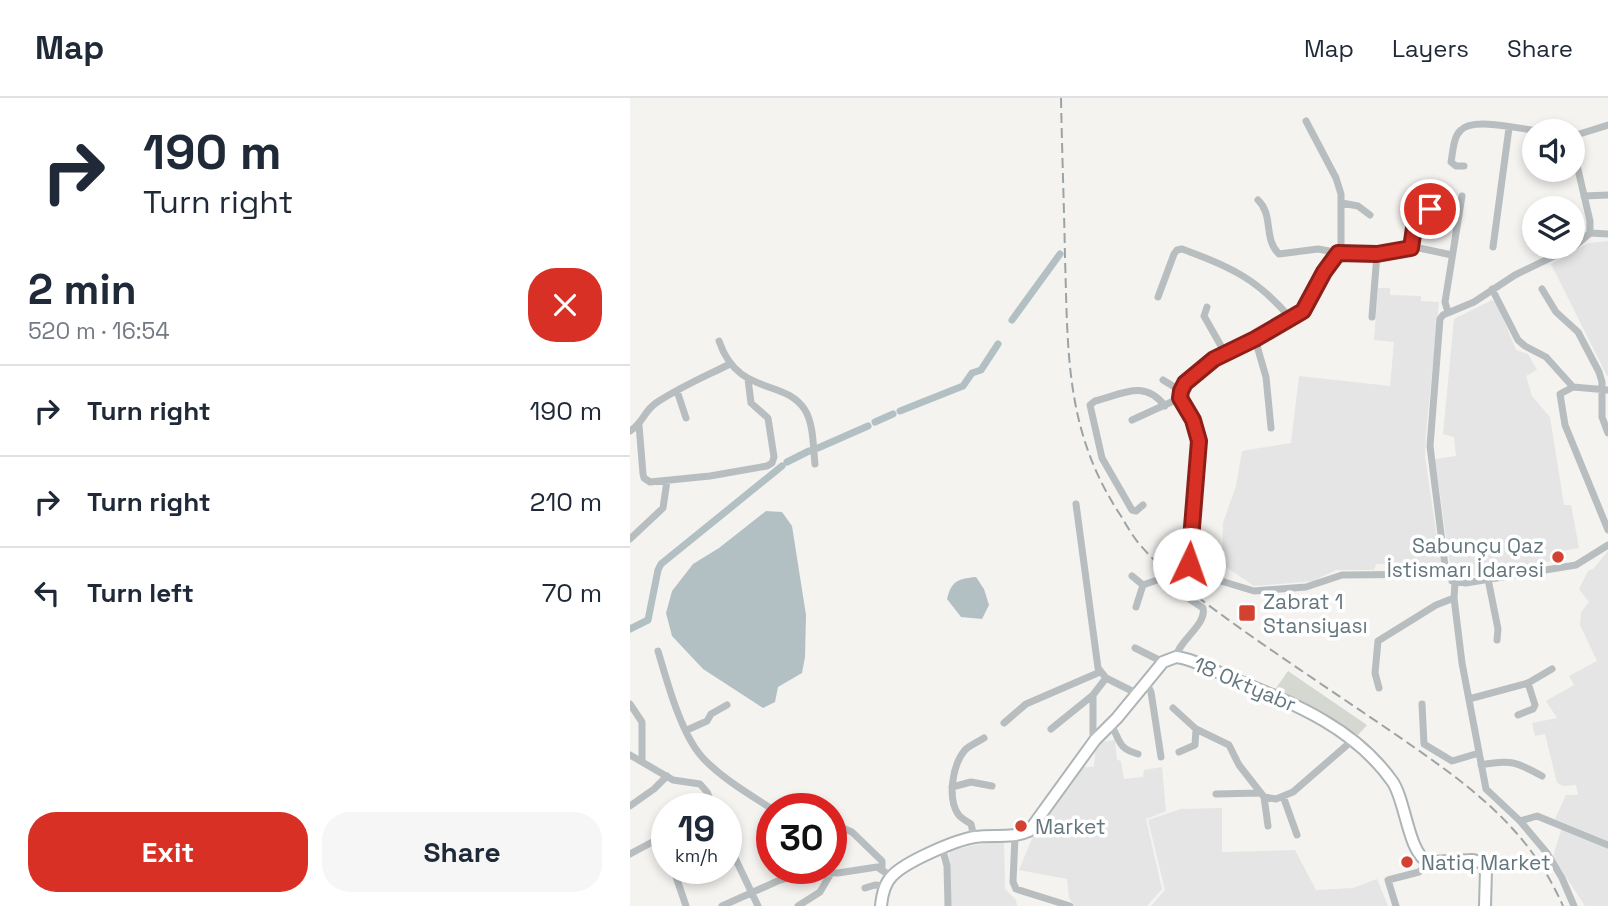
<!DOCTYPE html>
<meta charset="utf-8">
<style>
:root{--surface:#fff;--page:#f6f6f7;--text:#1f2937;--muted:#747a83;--line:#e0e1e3;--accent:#d93025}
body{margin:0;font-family:"Space Grotesk",sans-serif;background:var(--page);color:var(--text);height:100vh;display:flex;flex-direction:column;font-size:26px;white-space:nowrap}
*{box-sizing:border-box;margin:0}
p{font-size:23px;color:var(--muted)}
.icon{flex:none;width:38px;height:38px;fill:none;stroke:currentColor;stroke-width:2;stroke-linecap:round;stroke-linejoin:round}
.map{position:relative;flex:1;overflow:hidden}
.drawer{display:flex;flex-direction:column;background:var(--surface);width:630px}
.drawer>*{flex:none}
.top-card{background:#fff;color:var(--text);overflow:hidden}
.buttons{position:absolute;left:892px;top:21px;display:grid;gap:14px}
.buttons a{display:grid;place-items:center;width:63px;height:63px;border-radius:50%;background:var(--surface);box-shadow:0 4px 10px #0003;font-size:35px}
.speed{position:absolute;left:21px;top:695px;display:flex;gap:14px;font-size:35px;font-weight:700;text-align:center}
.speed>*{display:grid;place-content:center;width:91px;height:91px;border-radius:50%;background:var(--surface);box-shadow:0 4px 10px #0003;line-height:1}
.speed small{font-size:18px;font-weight:400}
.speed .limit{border:10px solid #d22;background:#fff;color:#111}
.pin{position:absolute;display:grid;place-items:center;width:60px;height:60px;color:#fff;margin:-30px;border:4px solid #fff;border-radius:50%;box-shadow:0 2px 7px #0007}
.me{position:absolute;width:77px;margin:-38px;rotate:3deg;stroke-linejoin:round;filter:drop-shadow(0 0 5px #0008)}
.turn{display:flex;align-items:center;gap:24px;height:147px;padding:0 28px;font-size:32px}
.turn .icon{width:91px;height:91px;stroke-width:2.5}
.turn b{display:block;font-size:49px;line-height:60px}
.round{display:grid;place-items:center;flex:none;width:74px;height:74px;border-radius:28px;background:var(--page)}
.overview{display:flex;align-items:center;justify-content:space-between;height:119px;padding:0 28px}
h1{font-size:42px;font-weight:700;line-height:52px}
.primary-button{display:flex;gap:14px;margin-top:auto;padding:14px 28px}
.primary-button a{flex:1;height:80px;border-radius:28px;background:var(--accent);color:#fff;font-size:28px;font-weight:700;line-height:80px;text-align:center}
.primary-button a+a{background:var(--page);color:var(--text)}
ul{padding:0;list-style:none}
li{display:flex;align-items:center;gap:21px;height:91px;padding:0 28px;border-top:2px solid var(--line)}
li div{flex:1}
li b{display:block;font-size:26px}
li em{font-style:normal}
header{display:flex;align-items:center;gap:42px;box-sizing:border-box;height:98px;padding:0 35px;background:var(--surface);border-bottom:2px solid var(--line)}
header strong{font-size:33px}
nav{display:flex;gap:38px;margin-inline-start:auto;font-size:24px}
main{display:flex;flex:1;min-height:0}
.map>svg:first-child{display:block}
.built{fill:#e4e5e4}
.green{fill:#d4d8d0}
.water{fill:#b3c0c3}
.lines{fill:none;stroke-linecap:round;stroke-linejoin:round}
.canal{stroke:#b3c0c3;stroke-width:7}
.secondary-casing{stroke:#adb4b6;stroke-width:14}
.street{stroke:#b8bec0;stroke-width:7}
.secondary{stroke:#fff;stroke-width:10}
.rail{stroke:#9ba3a6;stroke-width:2;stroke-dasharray:10 5;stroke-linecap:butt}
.route-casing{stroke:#8d1f18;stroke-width:18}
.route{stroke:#d93025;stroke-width:12}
.poi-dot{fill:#d34131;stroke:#fff;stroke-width:2.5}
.labels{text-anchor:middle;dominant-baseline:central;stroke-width:7;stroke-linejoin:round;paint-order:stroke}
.poi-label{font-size:21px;fill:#65777e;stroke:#fff;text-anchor:start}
.street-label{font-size:21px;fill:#65777e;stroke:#fff}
</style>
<header>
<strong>Map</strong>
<nav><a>Map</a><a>Layers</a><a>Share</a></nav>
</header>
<main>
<section class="drawer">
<div class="top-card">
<div class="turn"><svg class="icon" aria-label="right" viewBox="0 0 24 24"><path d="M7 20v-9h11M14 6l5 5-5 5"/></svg><div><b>190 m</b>Turn right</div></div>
</div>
<div class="overview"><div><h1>2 min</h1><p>520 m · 16:54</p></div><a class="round" style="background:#d93025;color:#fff"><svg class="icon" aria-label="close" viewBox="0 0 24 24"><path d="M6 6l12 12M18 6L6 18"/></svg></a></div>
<ul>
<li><svg class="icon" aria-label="right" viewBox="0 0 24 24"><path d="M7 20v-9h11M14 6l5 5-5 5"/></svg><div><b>Turn right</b></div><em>190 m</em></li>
<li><svg class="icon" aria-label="right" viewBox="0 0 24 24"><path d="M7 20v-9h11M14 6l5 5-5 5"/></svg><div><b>Turn right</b></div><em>210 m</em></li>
<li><svg class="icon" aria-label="left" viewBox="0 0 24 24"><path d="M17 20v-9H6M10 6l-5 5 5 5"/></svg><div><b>Turn left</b></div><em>70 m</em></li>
</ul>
<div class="primary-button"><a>Exit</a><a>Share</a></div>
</section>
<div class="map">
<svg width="978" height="808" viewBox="0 0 978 808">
<rect width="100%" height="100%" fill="#f4f3f0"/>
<!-- built -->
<path class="built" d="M978,143V278H977L921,166L959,145Z
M748,190H760V197L791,198V203L809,204L796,335L795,359L811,467L746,466L744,472H706L683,483L624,488L592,466L593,425L606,388L612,353L661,345L669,278L760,288L764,244L744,242Z
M862,202L867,205L886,252L898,256L907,272L896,278L902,298L920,319L934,407H941L949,450L921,455L922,463L830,480L821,474L805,361L826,358L824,339L813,336L824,221Z
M978,453V743L925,721L936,697H948L946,687L934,688L927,685L915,636L905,638L902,625L927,620L916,603L944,587L939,578L967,563L950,527L951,514L959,504L949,491L958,473L963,471Z
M485,642L487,662L491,663L494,681L513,679L514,672L532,669L536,713L516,721L532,791L517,808H445L439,800L437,781L389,772L403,738L449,669H464L466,645Z
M592,710V754L665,752L686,792L723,790L747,781L758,808H521L535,792L518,722L551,711Z
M932,729L978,749V808H955L923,759Z
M374,742L375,791L386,802L387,808H321L319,752Z"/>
<!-- green -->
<path class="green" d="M658,573L737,627L728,637L687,613L644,593Z"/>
<!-- water -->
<path class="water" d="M136,413L152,414L162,428L176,517L175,559L172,575L148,589L145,604L133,610L73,571L42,538L36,515L42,493L63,466L89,450Z
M346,479L354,491L359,507L352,521L331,519L317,501C322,482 328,481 346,479Z"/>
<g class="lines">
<!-- canal -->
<path class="canal" d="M382,222L430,156
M270,313L333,288L342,275L351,272L368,246
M245,324L263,316
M188,350L238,328
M157,364L179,353
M0,531L18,522L28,472L31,466L152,368"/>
<!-- secondary casing -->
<g class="secondary-casing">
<path id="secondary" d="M251,808C252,797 254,786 262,778C275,764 325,742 345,739C363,736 382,741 399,733L465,642L487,620L533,564L546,559C564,561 584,573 601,580C662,605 723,628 762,683C776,702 778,757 799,764L843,762L853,765L856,772L855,808"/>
</g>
<!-- street -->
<path class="street" d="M676,23L706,80L711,96V148L673,213L625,241L584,261L555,285L551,293L550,300L563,322L569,343L559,466L568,476L624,493L676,489L712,477L816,476
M943,38L978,27
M834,68H826L821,64C823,54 823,39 831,32C843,19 891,31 908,33
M954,98L978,97
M628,102C644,117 633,141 649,156L688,151L715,156H747L789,150L822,157
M712,105L728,108L740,117
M960,135L978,136
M863,149L879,30
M781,151L785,123L800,111
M862,191L888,242L895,248L916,259L943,289L978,292
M912,191L926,214L948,234L969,274L972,284V319L978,335
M528,199L544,156L547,152L552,151C599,168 628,181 661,221
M577,209L574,218L595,255
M818,214L815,204L832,98
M742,219L747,156
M625,241L636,279L641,330
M89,243C108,299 155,280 175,312C184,327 183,350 185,366
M533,282L551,293
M943,289L930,296L935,327L978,432
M47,293L56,320
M502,322L550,300
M9,327L13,376L14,380L20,384L80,378L137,368L142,365L144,359L138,320L121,305L118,281
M0,333C13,325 14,313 26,305C50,289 74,279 100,266
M446,406L468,570L476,580L506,595
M513,407L506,413L502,412L472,360L460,307L465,303C493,296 514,281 535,308
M0,441L33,410L37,383
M816,476L800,348L810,221L813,217L844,204L885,177L945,148L960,135V123L943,50
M502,478L513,487
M858,481L868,531L867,542
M822,483L836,485L946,467L978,447
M825,485L824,500L832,565L856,691L890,723L917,755L932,780L944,808
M506,509L513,487L530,481L573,510C577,527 549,542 546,559
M505,550L533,564
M28,553C37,583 51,636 72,659C90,679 119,696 142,711
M516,584L521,594L531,659
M749,590L745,575L748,543L806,507L824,500
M463,597V636L465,642
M839,601L898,585L922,571
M0,606L12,624V662
M792,606L794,646L822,663L849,655
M543,610L566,631L599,647L609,667L634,699L646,701L663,694L724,641
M888,617L903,611L905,607L898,585
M374,625L396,606L470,574
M481,627C491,643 487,650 508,656
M421,631L463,597L476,580
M57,632L77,623L81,616L97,607
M549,654L565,647L566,631
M0,657L43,682L70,686L77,694L84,710
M851,667C880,661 887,664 912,678
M322,689L341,684L362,688
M586,696L630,695
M653,698L667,737
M634,699L638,728
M0,708L24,691L37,678
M890,723L907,718L978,747
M201,725L222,734L252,763V771
M385,738L383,784L386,791L440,808
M344,739L341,726C337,723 330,720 328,716C317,699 323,666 335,652C340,647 348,644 354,640
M96,741L128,808
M312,749L317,768L318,808
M0,756L28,741L35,744L37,750
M43,770L56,808
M235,790L245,787L255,788
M92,808L150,782L182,774L208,775L247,769L261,778
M168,808L190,794L201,775
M766,808L758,782L789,774L799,764"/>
<!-- secondary -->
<use href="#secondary" class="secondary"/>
<!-- rail -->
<path class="rail" d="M431,0C432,53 434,106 435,159C438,255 435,334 491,418C497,428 503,439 511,448C536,477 570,501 600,523C653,561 708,597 762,634C833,683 897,726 933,808"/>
</g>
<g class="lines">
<!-- route casing -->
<g class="route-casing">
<path id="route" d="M559,466L569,343L563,322L550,300L551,293L555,285L584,261L625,241L673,213L694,174L708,155L747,156L781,150L785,123L800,111"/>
</g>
<!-- route -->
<use href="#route" class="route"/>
</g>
<!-- markers -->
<g class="poi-dot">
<circle cx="928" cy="459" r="7"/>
<rect x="608" y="506" width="18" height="18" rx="3.5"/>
<circle cx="391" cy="728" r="7"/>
<circle cx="777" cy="764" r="7"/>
</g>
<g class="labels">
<!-- poi labels -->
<g class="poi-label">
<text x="914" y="447" text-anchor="end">Sabunçu Qaz<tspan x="914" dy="24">İstismarı İdarəsi</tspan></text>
<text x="633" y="503">Zabrat 1<tspan x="633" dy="24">Stansiyası</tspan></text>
<text x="405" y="728">Market</text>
<text x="791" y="764">Natiq Market</text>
</g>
<!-- street labels -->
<g class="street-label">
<text transform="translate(615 586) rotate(23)">18 Oktyabr</text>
</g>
</g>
</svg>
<div class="buttons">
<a><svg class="icon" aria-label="sound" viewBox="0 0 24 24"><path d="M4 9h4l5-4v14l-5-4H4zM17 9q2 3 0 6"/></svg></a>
<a><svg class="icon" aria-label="layers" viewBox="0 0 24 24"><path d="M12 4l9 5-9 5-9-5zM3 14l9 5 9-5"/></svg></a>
</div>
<div class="speed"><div>19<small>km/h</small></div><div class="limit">30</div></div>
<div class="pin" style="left:800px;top:111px;background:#d93025"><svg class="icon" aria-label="arrive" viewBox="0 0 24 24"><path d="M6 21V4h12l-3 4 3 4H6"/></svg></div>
<svg class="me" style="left:559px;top:466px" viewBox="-20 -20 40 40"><circle r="19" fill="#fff"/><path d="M0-13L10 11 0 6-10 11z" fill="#d93025"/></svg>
</div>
</main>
